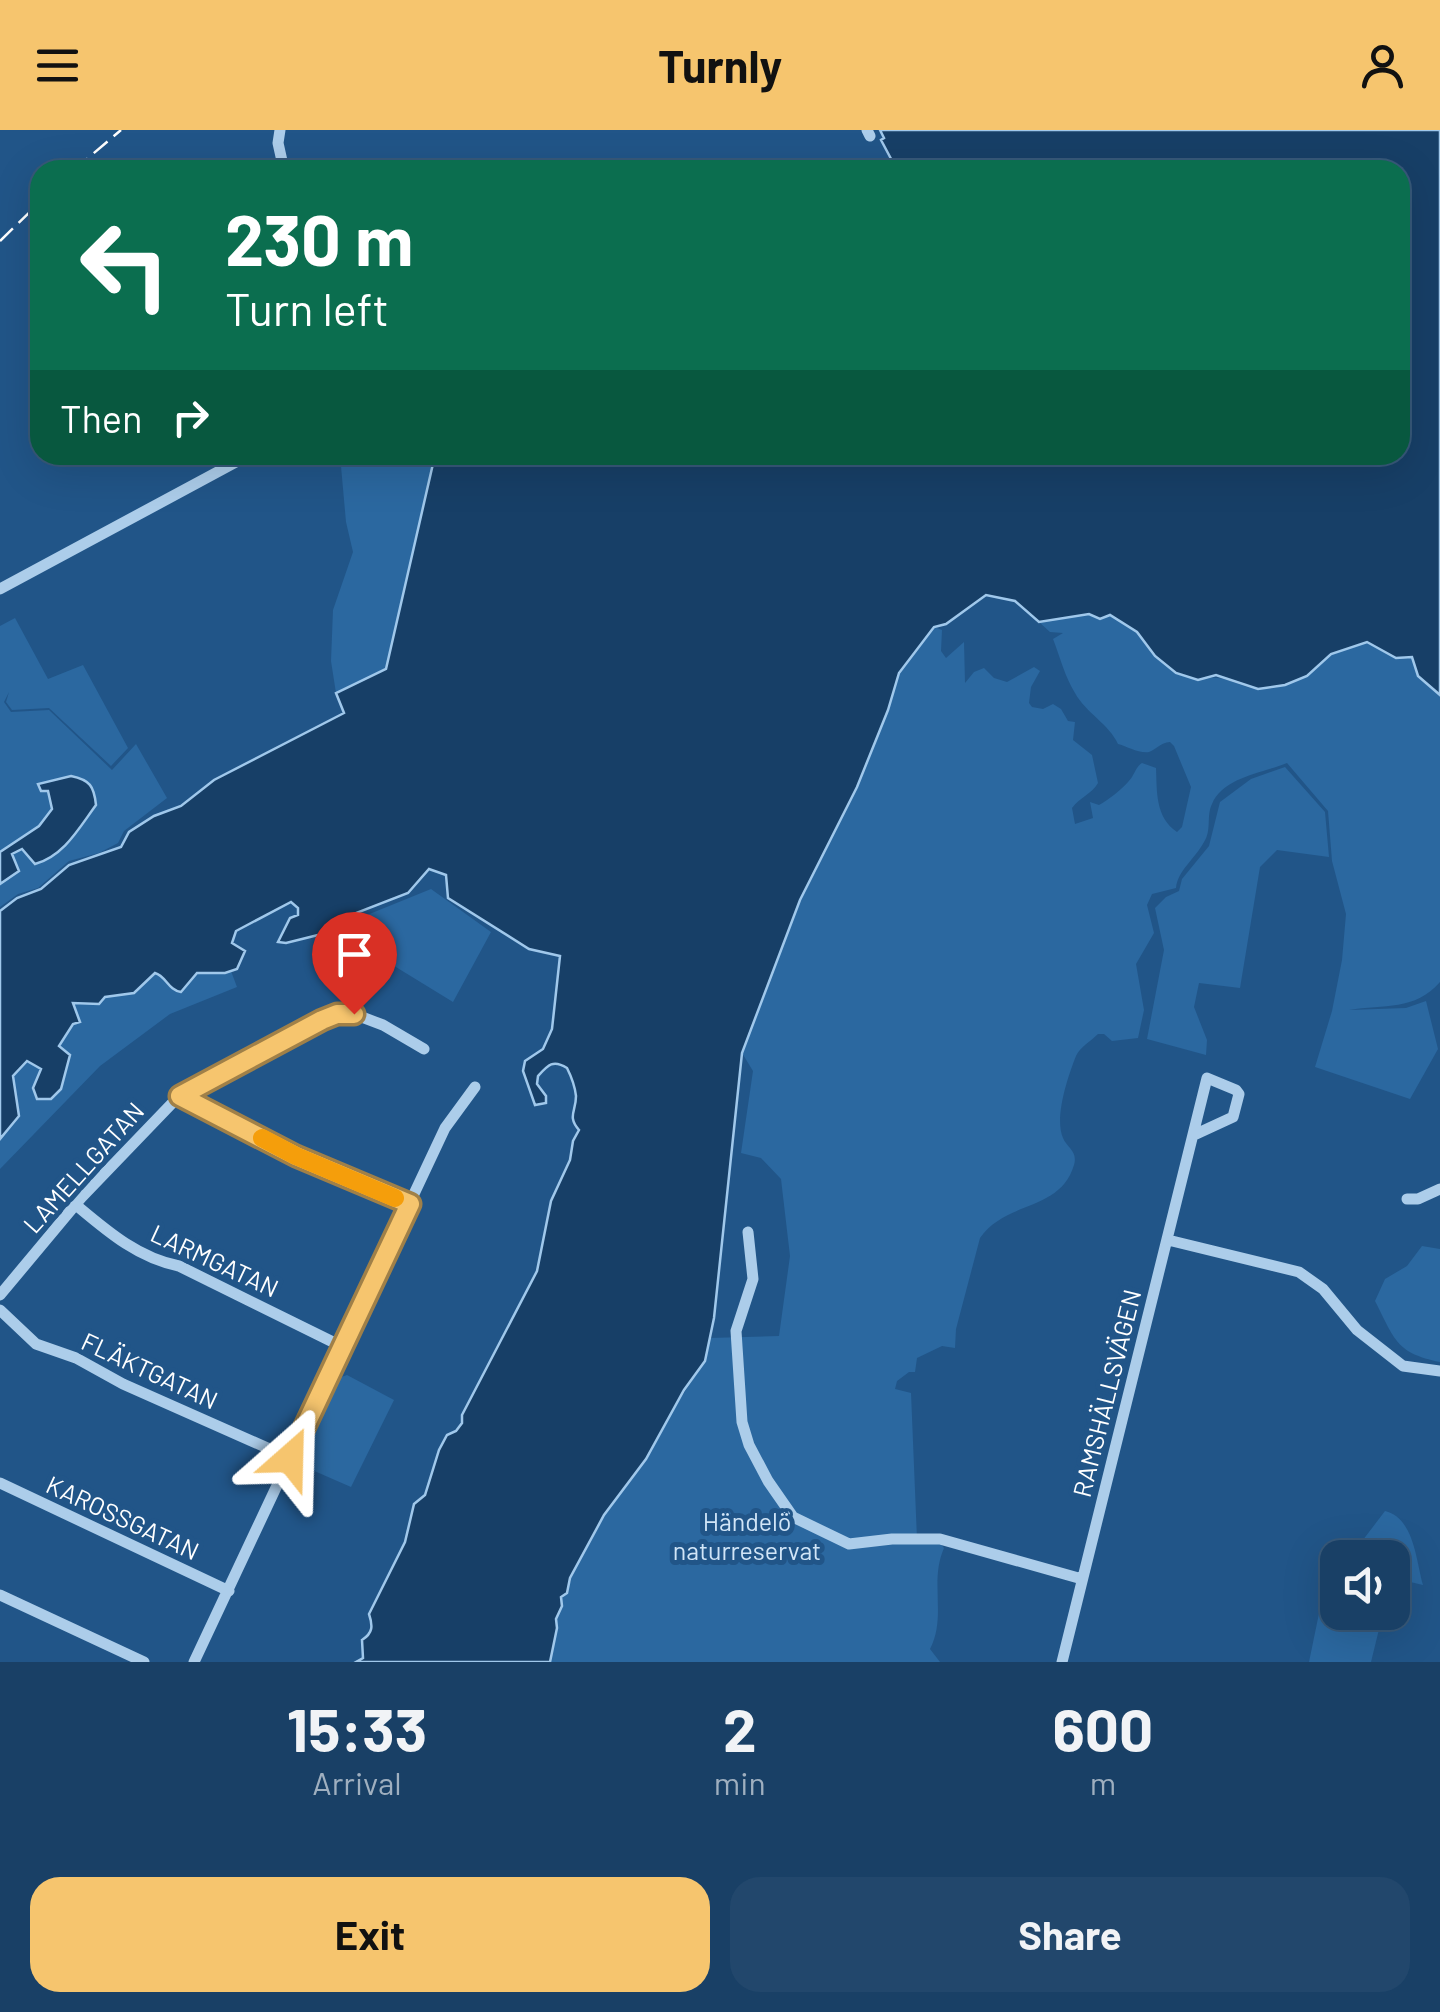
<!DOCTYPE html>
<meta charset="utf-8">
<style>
:root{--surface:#194066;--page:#22476c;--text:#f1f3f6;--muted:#9fafbf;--line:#37597a;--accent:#f6c56e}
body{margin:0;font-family:Barlow,sans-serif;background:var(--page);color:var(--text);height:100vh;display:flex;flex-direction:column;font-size:38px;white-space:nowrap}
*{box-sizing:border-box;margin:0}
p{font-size:32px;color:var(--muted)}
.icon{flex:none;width:55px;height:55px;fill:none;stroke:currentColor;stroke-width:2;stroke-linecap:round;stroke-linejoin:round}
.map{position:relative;height:1532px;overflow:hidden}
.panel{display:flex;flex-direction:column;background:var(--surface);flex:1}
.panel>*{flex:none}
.guide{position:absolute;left:30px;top:30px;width:1380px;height:305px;border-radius:30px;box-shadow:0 10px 40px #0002,0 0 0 2px var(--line);background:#0b6e4f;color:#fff;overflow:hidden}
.fabs{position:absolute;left:1320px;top:1410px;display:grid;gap:20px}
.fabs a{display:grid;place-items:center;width:90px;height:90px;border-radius:20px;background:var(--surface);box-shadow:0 10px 40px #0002,0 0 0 2px var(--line);font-size:50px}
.pin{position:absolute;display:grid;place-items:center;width:85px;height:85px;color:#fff;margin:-102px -42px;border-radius:50% 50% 50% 0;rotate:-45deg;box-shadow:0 0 10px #0007}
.pin .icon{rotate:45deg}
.me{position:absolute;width:110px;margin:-55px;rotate:25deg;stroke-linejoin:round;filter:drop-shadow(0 0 8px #0008)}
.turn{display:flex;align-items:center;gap:35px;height:210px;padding:0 30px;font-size:45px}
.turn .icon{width:130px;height:130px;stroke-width:2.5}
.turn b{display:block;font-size:70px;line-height:85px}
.then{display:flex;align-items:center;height:95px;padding:0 30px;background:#0003;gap:20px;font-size:38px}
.eta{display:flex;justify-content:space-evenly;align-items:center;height:170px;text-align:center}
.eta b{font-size:60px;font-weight:700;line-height:70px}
.action{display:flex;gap:20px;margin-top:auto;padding:20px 30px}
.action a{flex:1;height:115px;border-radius:30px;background:var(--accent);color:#111;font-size:40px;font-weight:700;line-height:115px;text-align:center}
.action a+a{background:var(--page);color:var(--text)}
header{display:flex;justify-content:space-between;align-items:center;height:130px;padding:0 30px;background:var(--accent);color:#111;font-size:45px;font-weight:700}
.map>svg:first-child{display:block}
.green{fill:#2b68a0}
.water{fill:#173f67;stroke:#a0c8eb;stroke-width:2.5}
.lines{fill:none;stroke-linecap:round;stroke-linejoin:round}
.minor{stroke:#accdea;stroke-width:11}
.rail{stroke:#fff;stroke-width:2.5;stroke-dasharray:18 8;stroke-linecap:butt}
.route-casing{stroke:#a08048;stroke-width:25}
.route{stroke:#f6c56e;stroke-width:18}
.slow{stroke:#f59e0b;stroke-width:18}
.labels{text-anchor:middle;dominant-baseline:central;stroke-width:10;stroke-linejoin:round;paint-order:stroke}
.street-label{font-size:25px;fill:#fff;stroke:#215588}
.park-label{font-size:25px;fill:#d1e5f7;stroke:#215588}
</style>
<header><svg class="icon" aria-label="menu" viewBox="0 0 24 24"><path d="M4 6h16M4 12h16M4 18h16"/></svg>Turnly<svg class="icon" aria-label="person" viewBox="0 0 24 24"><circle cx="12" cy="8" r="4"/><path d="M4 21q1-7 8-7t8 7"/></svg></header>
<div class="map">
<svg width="1440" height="1532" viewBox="0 0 1440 1532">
<rect width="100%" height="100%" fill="#215588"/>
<!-- green -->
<path class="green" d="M340,325H435L386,539L336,563L331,531L333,480L353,422L346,392Z
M1089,484L1110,485L1137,502L1155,526L1198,550C1229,541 1238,561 1267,559C1294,557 1308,539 1329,526C1339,520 1355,518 1366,512L1396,528L1412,527L1416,542L1440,565V852C1415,881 1384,874 1349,880L1406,878L1426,871L1438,919L1410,969L1315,937L1332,881L1342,830L1346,784L1332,731L1328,681L1287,633C1263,643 1223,647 1212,674C1206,686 1212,700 1204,712C1195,729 1178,740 1176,758L1152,764L1147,775L1154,803L1136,834L1144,880L1138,908L1112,911L1104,904H1098C1091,911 1080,917 1076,926C1068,946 1054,988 1063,1008C1067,1018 1078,1021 1074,1035C1060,1082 1006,1070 980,1108L956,1199L955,1218L942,1216L917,1228L915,1242H909L897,1251L895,1259L911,1263L917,1409L939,1412L944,1418C929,1452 947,1486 930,1519L940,1532H550L556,1475L571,1451L570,1448L591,1405L705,1231L709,1208L779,1206L790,1126L781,1049L761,1028L741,1023L753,941L742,923L800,770L857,657L888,580L899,543L934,497L942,500L941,521L946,528L964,512L965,553L974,542L984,538L994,548L1007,552L1034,537L1040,541L1031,557L1029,573L1032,577L1043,579L1053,574L1061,579L1068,591L1075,592L1073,610L1092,625L1098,653C1092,664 1080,667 1072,678L1075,694L1093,688L1090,672L1099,675C1109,670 1126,656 1132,647C1135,642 1137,636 1142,633L1156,638C1157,661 1155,687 1177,702L1182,697L1191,657L1174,616L1170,612C1160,613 1157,619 1149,622C1140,624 1126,616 1118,614C1109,594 1086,583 1075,563C1065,547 1060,527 1053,509L1063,503L1050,502L1039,492Z
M15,488L48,549L83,535L128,618L111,636L49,578L12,580L6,572L9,562L4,572L11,582L49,580L112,640L136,614L167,668L124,701L118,713L99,723L69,731L38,758L18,764L0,777V496Z
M1285,637L1325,682L1329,727L1277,720L1260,737L1240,858L1199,853L1194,877L1207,910L1206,925L1147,909L1164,820L1155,778L1166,767L1179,761L1182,749L1209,716L1220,672L1251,649Z
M431,759L491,802L453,872L360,815L324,808L335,798Z
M245,794L236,801L232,813L245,821L237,839L231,841L237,857L170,884L100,936L0,1039V906L23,885Z
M1422,1116L1440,1119V1232C1396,1223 1395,1210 1375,1171L1385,1149L1407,1136Z
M347,1245L394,1270L351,1357L296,1333L333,1250Z
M1385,1381C1414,1388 1416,1430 1423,1455L1393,1448L1392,1428L1350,1427Z
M1337,1445L1338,1482L1383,1483L1371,1532H1309L1323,1464Z"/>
<!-- water -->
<path class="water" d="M880,0H1440V565L1418,546L1412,527L1396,528L1367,512L1331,524L1307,546L1285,555L1258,559L1216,545L1198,550L1176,543L1155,526L1137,502L1110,485L1100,489L1089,484L1039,492L1015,471L986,465L946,494L934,497L899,543L888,580L857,657L800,770L742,923L714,1188L705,1231L684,1260L646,1329L604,1385L570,1448L567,1463L561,1467L562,1476L556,1489L557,1498L550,1532H356L363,1528L362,1510C373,1503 373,1496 369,1484L405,1412L414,1374L425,1365L439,1320L447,1305L456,1301L462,1293V1285L537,1141L551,1071L570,1030L573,1011L579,1000C567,986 576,982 576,966C575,957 571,946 567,938C553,929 548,935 538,946L537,954L546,966V973L535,975L523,941L525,931L543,919L552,899L560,826L529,819L448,768L446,745L429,739L408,763L338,790L322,804L286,813L278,812L290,788L298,785V778L291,772L236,801L232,813L245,821L237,839L225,843H197L181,862C168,860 166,846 155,843L134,863L105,867L99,874L73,873L80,892L73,894L59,916L70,925L61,959L51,969H37L33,958L41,939L27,931L13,946L19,986L0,1009V781L17,768L41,759L69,735L121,717L129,702L154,686L181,676L214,650L344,583L336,563L386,539L435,325H1400V40H897L881,10L884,8Z
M71,646C90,650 94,656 96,675C79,698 64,726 35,734L22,719L12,724L19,741L0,754V722L39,696L52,679L48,661H41L38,654Z"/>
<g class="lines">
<!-- minor -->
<path class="minor" d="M280,0L278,13L284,40
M867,0L870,6
M0,459L249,325
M180,965L296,1026L410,1074
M1407,1069H1418L1440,1059
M76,1075C107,1101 138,1128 179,1136L341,1216
M748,1102L753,1149L736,1201L742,1292L749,1315L768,1351L793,1387L849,1414L892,1409H940L1082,1449
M1168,1110L1299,1142L1323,1159L1357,1200L1403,1236L1440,1241
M0,1165L81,1068L180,965L286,908L337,885L354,884L383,895L424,919
M0,1180L36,1214L76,1228L123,1254L290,1328
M0,1353L229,1461
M0,1465L144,1532
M194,1532L445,998L475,957
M1062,1532L1207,948L1236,960L1239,964L1233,987L1194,1005"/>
<!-- rail -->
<path class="rail" d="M74,40L121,0
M0,111L40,72"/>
</g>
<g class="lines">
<!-- route casing -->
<g class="route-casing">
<path id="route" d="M290,1328L410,1074L296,1026L180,966L322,890L337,884H354"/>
</g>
<!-- route -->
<use href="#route" class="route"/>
<!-- slow -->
<path class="slow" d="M262,1008L296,1026L395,1068"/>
</g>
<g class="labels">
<!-- street labels -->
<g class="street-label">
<text transform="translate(83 1037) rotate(-48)">LAMELLGATAN</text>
<text transform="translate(215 1130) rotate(25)">LARMGATAN</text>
<text transform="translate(150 1240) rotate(25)">FLÄKTGATAN</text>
<text transform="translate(1106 1263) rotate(-76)">RAMSHÄLLSVÄGEN</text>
<text transform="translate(123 1387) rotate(25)">KAROSSGATAN</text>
</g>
<!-- park labels -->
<g class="park-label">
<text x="747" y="1391">Händelö<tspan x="747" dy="29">naturreservat</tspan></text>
</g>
</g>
</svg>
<div class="fabs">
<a><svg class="icon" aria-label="sound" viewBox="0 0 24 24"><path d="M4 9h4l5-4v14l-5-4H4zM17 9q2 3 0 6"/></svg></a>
</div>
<div class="pin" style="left:354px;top:884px;background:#d93025"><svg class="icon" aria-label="arrive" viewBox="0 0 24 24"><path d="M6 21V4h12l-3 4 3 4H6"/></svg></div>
<svg class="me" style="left:290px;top:1328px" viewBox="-20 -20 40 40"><path d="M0-17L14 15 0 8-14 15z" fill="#f6c56e" stroke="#fff" stroke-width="4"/></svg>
<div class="guide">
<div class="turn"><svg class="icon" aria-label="left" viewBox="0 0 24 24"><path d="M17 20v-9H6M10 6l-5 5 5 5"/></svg><div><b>230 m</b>Turn left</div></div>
<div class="then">Then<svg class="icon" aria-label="right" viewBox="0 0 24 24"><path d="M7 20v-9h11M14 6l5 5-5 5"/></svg></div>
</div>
</div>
<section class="panel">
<div class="eta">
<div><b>15:33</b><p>Arrival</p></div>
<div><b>2</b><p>min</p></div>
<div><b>600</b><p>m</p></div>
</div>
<div class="action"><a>Exit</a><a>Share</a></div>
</section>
